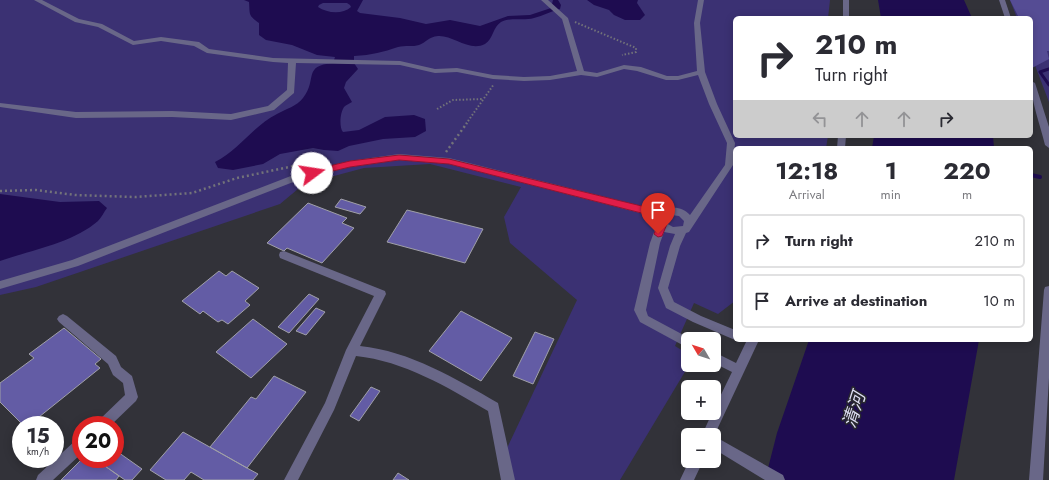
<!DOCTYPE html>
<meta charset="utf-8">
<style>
:root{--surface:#fff;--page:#f2f2f3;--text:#2b2b33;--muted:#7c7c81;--line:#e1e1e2}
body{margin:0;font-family:Jost,"Noto Sans SC",sans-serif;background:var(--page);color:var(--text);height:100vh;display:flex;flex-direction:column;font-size:15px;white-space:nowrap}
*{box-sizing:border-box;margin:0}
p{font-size:13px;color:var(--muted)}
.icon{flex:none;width:22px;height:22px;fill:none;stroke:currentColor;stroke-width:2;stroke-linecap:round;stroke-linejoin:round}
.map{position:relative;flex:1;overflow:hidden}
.details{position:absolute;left:733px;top:146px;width:300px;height:196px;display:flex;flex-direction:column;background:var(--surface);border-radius:6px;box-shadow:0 2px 10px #0003}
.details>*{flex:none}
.hud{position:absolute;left:733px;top:16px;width:300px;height:122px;border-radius:6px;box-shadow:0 2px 10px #0003;background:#fff;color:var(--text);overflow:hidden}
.needle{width:26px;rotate:309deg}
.fabs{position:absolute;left:681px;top:332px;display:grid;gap:8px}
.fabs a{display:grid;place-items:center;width:40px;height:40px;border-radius:6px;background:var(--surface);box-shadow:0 2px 10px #0003;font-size:20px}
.speed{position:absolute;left:12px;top:416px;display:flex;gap:8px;font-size:20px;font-weight:700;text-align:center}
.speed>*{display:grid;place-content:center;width:52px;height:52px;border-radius:50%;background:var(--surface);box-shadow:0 2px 10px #0003;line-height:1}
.speed small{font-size:10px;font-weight:400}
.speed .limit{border:6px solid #d22;background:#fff;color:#111}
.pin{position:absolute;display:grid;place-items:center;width:34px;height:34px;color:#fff;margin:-41px -17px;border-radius:50% 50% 50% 0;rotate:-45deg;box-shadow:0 0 4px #0007}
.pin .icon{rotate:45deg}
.me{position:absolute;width:44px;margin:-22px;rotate:76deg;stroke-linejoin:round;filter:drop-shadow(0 0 3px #0008)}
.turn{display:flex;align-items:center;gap:14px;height:84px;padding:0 16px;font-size:18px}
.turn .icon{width:52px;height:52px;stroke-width:2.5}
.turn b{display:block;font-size:28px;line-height:34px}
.lanes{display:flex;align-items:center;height:38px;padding:0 16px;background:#0003;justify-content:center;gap:20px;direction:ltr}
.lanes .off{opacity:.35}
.eta{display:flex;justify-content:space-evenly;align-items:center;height:68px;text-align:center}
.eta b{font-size:24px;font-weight:700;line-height:28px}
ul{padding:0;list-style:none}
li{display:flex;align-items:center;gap:12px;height:54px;margin:0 8px 6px;padding:0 8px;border:2px solid var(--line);border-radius:6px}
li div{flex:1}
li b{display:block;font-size:15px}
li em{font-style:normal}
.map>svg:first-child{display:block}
.green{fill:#3b3173}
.forest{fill:#554c94}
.water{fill:#1e0c50;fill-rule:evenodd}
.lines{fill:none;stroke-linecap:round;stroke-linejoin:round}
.stream-far1{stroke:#1e0c50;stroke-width:3}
.stream{stroke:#1e0c50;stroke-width:4}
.building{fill:#635ca5;stroke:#a0a0a8}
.path-far1{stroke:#73737a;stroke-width:2;stroke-dasharray:1.5 2;stroke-linecap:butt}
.path{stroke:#73737a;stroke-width:2.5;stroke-dasharray:2 3;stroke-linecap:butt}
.minor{fill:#696788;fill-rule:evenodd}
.route{fill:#e11d48;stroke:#92132f}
.labels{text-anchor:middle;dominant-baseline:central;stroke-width:3;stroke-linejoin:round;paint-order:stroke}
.near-water-label{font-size:18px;font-style:italic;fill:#dedef3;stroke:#28282f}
</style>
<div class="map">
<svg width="1049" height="480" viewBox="0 0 1049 480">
<rect width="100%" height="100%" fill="#323239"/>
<!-- green -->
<path class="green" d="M0,0H830L828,18H735V136H828L826,148H735V301L718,314L694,303L675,346L688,354L689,365L620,480H505L500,463L577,300L510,243L504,217L521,187L430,164L364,168L304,184L280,204L36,287L0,295Z
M1010,0H1049V102L1031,55V18H1017Z"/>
<!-- forest -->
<path class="forest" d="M1010,0H1049V51H1047L1049,59L1032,68L1031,18H1019Z"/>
<!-- water -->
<path class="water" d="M244,0H363L357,11L360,13L400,18L426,24L450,20L480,26L508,16L530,15L551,8L553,0H558L561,5L560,9C551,11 543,16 534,18C524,21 511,17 501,22C493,27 493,39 485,44C469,52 453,35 438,36C428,37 427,42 419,45C413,47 405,45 398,47C383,52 372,55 354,56V63L358,69L346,82L344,88L352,102C350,103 346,105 344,107C340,113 339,127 343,132L359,130L385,117L414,115L425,119L426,131L415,137L383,139L349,146L338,151L324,150L313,148L280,154L263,164L233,170L218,168L215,162C239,150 253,126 277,114C286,109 297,106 303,98C318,79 302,66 333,63L335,57L317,55L292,45L266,40L259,35V23C248,15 250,15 249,2ZM323,3H347L350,5L351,7C342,15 327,13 318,7L319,5Z
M587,0H638L637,3L645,15L640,20H625L614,15L609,10L594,5Z
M878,0H964L972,18H881Z
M874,136H993L994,148H872Z
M0,194L60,202L99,201L107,208C104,212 101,218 98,221C73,243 31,250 0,261Z
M809,340H979L954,480H765L777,433Z"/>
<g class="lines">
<!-- stream-far1 -->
<path class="stream-far1" d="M1049,69L1040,72L1049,85"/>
<!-- stream -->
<path class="stream" d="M1031,175L1040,177"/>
</g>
<!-- building -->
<path class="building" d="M341,199L366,207L360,214L335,207Z
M308,203L347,218L342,223L354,228L322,263L287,248L284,251L267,243Z
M407,210L483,229L465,263L387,242Z
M219,271L226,276L232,271L259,288L245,301L250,305L228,324L222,320L218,322L203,311L200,314L182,301Z
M309,294L319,299L289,333L278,327Z
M316,308L325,312L306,335L296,331Z
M461,311L512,338L481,381L429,351Z
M253,319L287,344L251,378L216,352Z
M64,328L101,359L95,364L100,368L29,425H23L0,402V383L34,358L29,354Z
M535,332L554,339L533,384L513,376Z
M274,376L306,392L247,468L210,447L251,397L256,399Z
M371,387L380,391L359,421L350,416Z
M183,432L247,468L258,474L253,480H204L191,472L184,480H166L150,470Z
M115,450L142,469L132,480H125L95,459H115Z
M82,459H95L119,476L116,480H61Z
M398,473L409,480H393Z"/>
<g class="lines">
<!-- path-far1 -->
<path class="path-far1" d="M575,22L636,48V52L622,55
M437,109L453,100L483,99
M466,124L494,84"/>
<!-- path -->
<path class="path" d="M446,152L467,123
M0,191L36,190L75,195L135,197L192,193L237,178L327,159"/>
<!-- minor -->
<path class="minor" d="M34,0H42L79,19L102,24L134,41L161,37L199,42L209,49L273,58L400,61L435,69L457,68L493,75L524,77L550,76L577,71L562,19L541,0H548L568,18L584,71L597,73L624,65L641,67L667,76H678L697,71L694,23L698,0H704L700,23L705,72L717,104L735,143L733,165L689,232L686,233L680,246L668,288L674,302L701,316L735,330V340L693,322L666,308L658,288L670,246L675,234L664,232L660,243L646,310L648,316L691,339H688V348L640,322L634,310L650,243L657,224L656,217L449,164L399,160L350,167L301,179L78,266L0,289V281L72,260L296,174L350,161L399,154L449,158L661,211C671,206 682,206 690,215L725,165L727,143L709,104L698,75L678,80H666L637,71L624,69L597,77L581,75L550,80L524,81L493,79L457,72L435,73L400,65L296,63L294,93L274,110L231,120L172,117L76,118L0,107V103L76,112L172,111L231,114L268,106L287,90L288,63L273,62L207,53L194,46L161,41L133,45L98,27L75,22ZM671,215L679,216L684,221L683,226L673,227L666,223V217Z
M843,0H849V18H843Z
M999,0H1005L1011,18H1005Z
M1031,81L1035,83L1049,127V148L1045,145C1040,124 1031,102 1031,81Z
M838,136H846L845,148H837Z
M284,251L385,291L386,294L360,346C410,351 456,379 498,403L515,480H501L488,411C447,387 404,361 356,356L334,410L298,480H284L325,403L346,350L374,296L280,258L279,255L280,252Z
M1049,286V378L1043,480H1029L1044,290L1045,287Z
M63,314L67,316L116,356L121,367L132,376L138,397L136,401L111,425H96L98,421L125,395L123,383L113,375L108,364L59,322L57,319L59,316Z
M747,340H759L714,436L783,475L785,480H765L714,449V435H702L712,413H714V409L732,372L714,363V352L736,363Z
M81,439V454L53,480H36L38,475L76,440Z
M689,461H703L694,480H680Z"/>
</g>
<!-- route -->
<path class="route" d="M399,155L449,159L662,211L667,215L665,221L667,224L662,236L658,237L654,234L658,224L656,221L657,217L449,164L399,160L350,167L312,176L307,173L312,170L350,161Z"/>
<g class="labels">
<!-- near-water labels -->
<g class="near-water-label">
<text transform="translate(854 410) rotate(-72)">清河</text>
</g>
</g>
</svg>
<div class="fabs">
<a><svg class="needle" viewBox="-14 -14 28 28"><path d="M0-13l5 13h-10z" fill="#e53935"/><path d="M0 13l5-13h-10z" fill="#7c7c81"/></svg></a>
<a>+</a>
<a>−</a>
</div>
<div class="speed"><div>15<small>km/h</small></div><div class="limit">20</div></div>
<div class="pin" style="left:658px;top:234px;background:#d93025"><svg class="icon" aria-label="arrive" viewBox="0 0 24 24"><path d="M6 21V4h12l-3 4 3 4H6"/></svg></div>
<svg class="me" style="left:312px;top:173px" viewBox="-20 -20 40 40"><circle r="19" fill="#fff"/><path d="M0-13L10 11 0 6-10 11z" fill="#e11d48"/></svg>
<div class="hud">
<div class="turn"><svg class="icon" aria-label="right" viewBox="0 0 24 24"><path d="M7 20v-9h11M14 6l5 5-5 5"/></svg><div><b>210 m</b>Turn right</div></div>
<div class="lanes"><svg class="icon off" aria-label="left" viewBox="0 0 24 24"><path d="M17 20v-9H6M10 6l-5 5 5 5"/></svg><svg class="icon off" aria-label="ahead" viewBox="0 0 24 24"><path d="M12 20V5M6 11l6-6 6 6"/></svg><svg class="icon off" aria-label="ahead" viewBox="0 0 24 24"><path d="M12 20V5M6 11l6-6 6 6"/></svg><svg class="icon" aria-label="right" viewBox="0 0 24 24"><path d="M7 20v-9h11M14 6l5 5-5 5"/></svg></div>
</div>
<section class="details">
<div class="eta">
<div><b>12:18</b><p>Arrival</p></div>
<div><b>1</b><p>min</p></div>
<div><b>220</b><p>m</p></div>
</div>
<ul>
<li><svg class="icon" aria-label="right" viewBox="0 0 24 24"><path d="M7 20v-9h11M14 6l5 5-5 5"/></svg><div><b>Turn right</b></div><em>210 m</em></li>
<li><svg class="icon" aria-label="arrive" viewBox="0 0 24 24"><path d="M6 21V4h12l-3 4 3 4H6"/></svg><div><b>Arrive at destination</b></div><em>10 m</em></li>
</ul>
</section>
</div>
